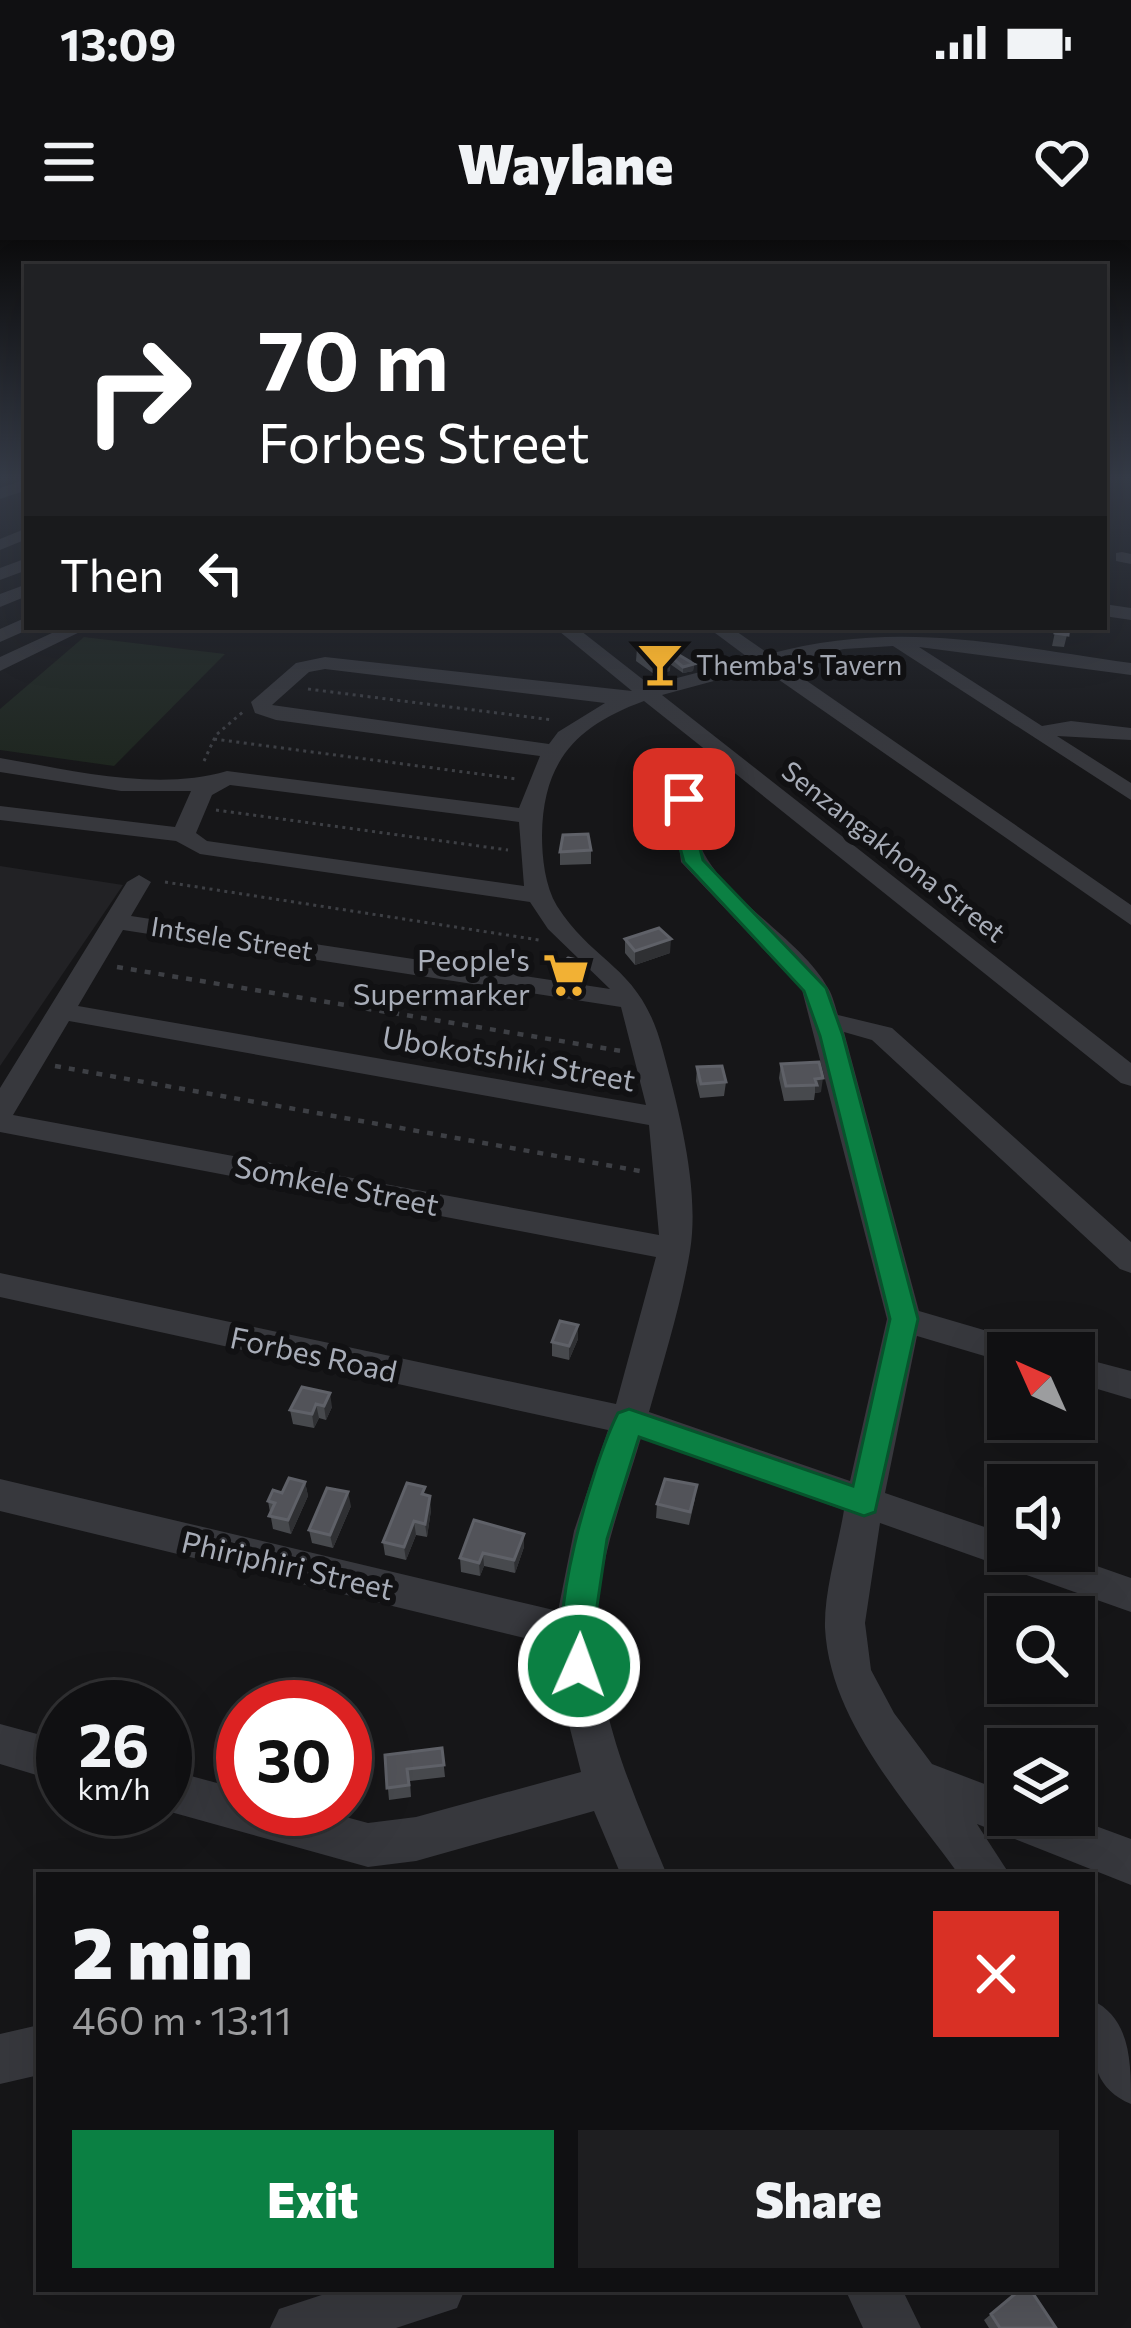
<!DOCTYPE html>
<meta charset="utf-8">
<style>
:root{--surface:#101012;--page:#1e1e20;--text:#f1f3f6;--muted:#9c9d9f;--line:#303032;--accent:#0b8043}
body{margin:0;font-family:Commissioner,sans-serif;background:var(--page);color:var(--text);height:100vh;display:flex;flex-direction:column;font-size:45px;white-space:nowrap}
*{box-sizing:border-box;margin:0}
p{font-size:39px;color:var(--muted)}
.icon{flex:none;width:66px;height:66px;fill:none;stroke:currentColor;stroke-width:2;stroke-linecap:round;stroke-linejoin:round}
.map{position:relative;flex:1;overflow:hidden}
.side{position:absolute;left:36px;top:1632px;width:1059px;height:420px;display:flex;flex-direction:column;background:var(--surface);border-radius:0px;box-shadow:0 12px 48px #0002,0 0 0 3px var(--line)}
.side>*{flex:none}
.guide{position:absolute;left:24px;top:24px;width:1083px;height:366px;border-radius:0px;box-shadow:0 12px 48px #0002,0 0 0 3px var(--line);background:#202124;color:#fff;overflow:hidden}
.needle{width:78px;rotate:315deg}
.buttons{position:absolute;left:987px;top:1092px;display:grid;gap:24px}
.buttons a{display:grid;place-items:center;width:108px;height:108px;border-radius:0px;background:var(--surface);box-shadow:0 12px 48px #0002,0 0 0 3px var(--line);font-size:60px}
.speed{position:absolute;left:36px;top:1440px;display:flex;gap:24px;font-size:60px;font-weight:700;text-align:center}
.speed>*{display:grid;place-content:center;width:156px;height:156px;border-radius:50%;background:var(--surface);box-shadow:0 12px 48px #0002,0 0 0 3px var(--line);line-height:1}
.speed small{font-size:30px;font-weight:400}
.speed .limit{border:18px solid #d22;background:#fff;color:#111}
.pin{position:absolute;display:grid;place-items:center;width:102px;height:102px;color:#fff;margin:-51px;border-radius:24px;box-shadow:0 6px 18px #0006}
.me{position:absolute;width:132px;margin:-66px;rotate:2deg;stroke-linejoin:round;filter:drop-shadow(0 0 9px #0008)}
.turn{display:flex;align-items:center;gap:42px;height:252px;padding:0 36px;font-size:54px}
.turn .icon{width:156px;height:156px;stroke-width:2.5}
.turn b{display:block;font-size:84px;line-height:102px}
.then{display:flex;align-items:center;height:114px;padding:0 36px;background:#0003;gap:24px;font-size:45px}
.round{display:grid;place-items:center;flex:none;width:126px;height:126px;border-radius:0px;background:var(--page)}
.summary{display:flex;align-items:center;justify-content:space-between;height:204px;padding:0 36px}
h1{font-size:72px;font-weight:800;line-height:90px}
.cta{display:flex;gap:24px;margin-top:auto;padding:24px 36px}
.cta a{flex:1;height:138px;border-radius:0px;background:var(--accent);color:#fff;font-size:48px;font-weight:800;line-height:138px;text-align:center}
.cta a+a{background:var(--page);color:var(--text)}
.status{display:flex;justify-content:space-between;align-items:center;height:84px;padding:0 60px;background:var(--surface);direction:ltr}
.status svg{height:33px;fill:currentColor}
header{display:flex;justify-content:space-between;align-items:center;height:156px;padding:0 36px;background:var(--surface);font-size:54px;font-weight:800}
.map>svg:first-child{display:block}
.built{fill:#222225}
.green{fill:#1e261f}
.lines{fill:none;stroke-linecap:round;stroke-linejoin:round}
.path-far1{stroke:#3d3f44;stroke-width:3;stroke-dasharray:3 4.5;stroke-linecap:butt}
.path{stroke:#3d3f44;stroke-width:4.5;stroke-dasharray:6 8;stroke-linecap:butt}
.minor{fill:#37383d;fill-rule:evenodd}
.wall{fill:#47494d}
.shaded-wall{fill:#2f3033}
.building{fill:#525359;stroke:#5f6168;stroke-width:3}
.route{fill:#0b8043;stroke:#07532c;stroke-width:3}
.labels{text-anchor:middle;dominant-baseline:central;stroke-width:12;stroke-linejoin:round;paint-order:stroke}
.far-poi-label{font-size:27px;fill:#a8adb8;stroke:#111113;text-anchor:start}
.far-street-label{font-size:27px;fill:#a8adb8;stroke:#111113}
.poi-label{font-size:30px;fill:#a8adb8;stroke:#111113;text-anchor:end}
.street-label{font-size:30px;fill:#a8adb8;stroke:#111113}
</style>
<div class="status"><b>13:09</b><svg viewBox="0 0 49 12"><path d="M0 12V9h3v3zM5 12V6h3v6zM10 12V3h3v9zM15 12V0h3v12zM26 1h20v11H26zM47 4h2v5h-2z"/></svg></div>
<header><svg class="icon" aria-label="menu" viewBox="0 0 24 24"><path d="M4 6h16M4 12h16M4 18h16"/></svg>Waylane<svg class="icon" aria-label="heart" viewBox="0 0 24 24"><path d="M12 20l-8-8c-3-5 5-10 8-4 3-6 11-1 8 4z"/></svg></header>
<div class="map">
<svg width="1131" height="2088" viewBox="0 0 1131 2088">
<rect width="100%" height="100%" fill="#161618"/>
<!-- built -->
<path class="built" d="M0,626L123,645L0,826Z"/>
<!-- green -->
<path class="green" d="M84,397L225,414L114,526L0,510V469Z"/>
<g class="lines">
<!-- path-far1 -->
<path class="path-far1" d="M308,449L553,480
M214,499L517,539
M204,521L216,495L244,471
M216,570L508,610
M165,642L539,700"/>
<!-- path -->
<path class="path" d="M117,727L621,811
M55,826L640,931"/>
<!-- minor -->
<path class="minor" d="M27,239V250L0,259V248Z
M27,288V299L0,310V299Z
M1122,312L1131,314V324L1116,321V313Z
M27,318V330L0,340V328Z
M27,344V356L0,367V354Z
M1104,364L1131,368V380L1104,376Z
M27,377V387H34L0,402V389Z
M65,387H90L0,431V417Z
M554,387H576L650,445L750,419L707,387H730L769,414C898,379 1002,405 1131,423V435L919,407L1042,486L1071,481L1131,488V500L1057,496L1131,543V560L893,406L844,409L781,423L1131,665V685L762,428L662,455L1131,823V846L1121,843L721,522C634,620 789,676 828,748C833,756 835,766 838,775L892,788L1131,1002V1033L1120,1029L872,800L844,792L919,1071L1032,1104L1037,1113H1008V1123L917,1096L885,1253L1008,1295V1311H1054L1131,1338V1372L880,1283L865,1383L871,1430L894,1473L932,1524L1008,1553V1575H1066L1131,1599V1645L977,1584L1010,1635H959C907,1562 830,1482 825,1388C824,1351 838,1307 844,1270L641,1198C627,1245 609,1292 601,1341C583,1445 628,1541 667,1635H621L594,1571L416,1621L368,1627L160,1569H165V1529L243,1550V1569H316L368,1583L416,1577L581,1532L563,1461L557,1406L0,1271V1239L558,1371L574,1291L608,1190L0,1057V1033L616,1164L656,1017L0,892V848L127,642L139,635L151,642L131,676L610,749L548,689L530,662L200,614L176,601L0,580V566L175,587L191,551H121L0,532V518C72,530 156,552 227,531L519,568L540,516L276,480L255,473L251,462L296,423L325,417L632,451ZM325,429L605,463L558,492L549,504L272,465L309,432ZM644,461L707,511L682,538L673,559L681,622L802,750L887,1079L850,1241L649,1172C664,1119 681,1065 690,1011C700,949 679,871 663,811C641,725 596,727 557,666C545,646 542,618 542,595C543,521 576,486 644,461ZM230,545L519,582L524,646L207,601L196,593L212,555ZM123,690L621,767L646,865L78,766ZM69,781L649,885L659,995L13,875Z
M1074,1116L1131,1131V1159L1074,1142Z
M0,1484L63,1501V1543L0,1524Z
M1092,1760C1131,1779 1131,1822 1131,1864C1085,1845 1092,1802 1092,1760Z
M39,1785V1835L0,1844V1794Z
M340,2049H465L457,2068L396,2088H270L279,2069Z
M845,2049H902L921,2088H863Z"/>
</g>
<!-- wall -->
<path class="wall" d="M1056,387H1069L1064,407L1052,406Z
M637,408L694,424L693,431L683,433L670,424V431L654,434L636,421Z
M591,610V624L560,625V612Z
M625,699L670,713L635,725L625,713Z
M582,721V728L564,744L552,738V731Z
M819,822L821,852L815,853L814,860L784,861L779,838L781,824Z
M697,827L726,842L724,856L700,858L696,841Z
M578,1099L569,1120L552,1116V1102Z
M302,1147L332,1167L326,1180L319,1178L314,1188L293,1184L290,1170Z
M305,1242L308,1256L291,1294L273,1289L268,1261Z
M426,1255L431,1270L427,1297L416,1295L406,1320L385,1315L383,1302Z
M695,1259L689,1285L656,1278L657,1264Z
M351,1266L333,1308L312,1303L309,1290Z
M474,1280L524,1307L515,1333L484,1326L480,1336L461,1332L460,1318Z
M442,1508L445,1537L410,1541L411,1557L389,1560L385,1515Z
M1021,2049L1056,2088H989L984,2080Z"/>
<!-- shaded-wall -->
<path class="shaded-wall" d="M671,411L670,431L654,434V422Z
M694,424L693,431L683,433V427Z
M671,699L670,713L635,725V711Z
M582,721V728L564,744V737Z
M823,838L821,852L815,853V839Z
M578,1085V1099L569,1120V1106Z
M330,1153L332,1167L326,1180L324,1166Z
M316,1164L319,1178L314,1188L312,1174Z
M305,1242L308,1256L291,1294L288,1280Z
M348,1252L351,1266L333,1308L330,1295Z
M430,1256L431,1270L427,1297L425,1284Z
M414,1281L416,1295L406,1320L404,1307Z
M524,1294V1307L515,1333L514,1320Z
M483,1313L484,1326L480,1336L479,1323Z"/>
<!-- building -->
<path class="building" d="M1056,387H1069L1068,395L1055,393Z
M652,405L671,411L665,414L671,418L654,422L637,408Z
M679,415L694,424L683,427L671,417Z
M588,594L591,610L560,612L563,595Z
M659,688L671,699L635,711L625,699Z
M568,718L582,721L564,737L552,731Z
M819,822L823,838L815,839L817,845L786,846L781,824Z
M722,826L726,842L701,844L697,827Z
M560,1081L578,1085L569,1106L552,1102Z
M302,1147L330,1153L324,1166L316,1164L312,1174L290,1170Z
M289,1238L305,1242L288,1280L269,1276L275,1263L268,1261L273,1250L282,1253Z
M665,1239L697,1245L690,1272L657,1264Z
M407,1243L425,1247L422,1254L430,1256L425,1284L414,1281L404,1307L383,1302Z
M327,1248L348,1252L330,1295L309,1290Z
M474,1280L524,1294L514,1320L483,1313L479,1323L460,1318Z
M442,1508L444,1525L407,1529L409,1545L387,1548L385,1515Z
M1021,2049H1030L1056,2088H1000L991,2074Z"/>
<!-- sky -->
<linearGradient id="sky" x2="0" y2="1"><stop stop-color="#0c0c0d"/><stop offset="0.45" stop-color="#363c48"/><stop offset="1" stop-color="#363c48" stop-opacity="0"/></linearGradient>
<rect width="1131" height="528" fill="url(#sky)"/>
<!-- route -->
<path class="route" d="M684,554L693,559L695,590L703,620L826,748L843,796L918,1079L875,1272L864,1276L639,1197L607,1299L593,1393L596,1426L591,1437L579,1442L567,1437C544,1388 593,1222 618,1173L629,1169L853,1246L890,1079L820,796L804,751L684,622L675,590V559Z"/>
<!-- icons -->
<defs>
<g id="bar-bare" transform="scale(3.6)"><path d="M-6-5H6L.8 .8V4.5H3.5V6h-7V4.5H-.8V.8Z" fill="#f2b134" stroke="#111113" stroke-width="2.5" paint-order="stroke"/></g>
<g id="supermarket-bare" transform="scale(3.6)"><path d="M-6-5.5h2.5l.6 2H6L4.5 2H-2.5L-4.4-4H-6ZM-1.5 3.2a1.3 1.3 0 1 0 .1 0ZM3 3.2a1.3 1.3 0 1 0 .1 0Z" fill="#f2b134" stroke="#111113" stroke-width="2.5" paint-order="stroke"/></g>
</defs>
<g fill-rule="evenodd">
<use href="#bar-bare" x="660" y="424"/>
<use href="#supermarket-bare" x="566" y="735"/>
</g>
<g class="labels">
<!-- far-poi labels -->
<g class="far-poi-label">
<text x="696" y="424">Themba's Tavern</text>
</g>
<!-- far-street labels -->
<g class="far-street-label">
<text transform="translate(894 611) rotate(38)">Senzangakhona Street</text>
<text transform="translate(232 698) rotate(9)">Intsele Street</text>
</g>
<!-- poi labels -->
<g class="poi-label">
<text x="530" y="718">People's<tspan x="530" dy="34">Supermarker</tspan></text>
</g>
<!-- street labels -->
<g class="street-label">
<text transform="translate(509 817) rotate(10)">Ubokotshiki Street</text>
<text transform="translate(337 944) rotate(11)">Somkele Street</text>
<text transform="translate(314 1113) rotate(12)">Forbes Road</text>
<text transform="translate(288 1324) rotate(13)">Phiriphiri Street</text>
</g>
</g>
</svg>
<div class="buttons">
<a><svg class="needle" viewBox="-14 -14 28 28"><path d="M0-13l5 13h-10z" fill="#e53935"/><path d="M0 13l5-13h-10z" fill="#9c9d9f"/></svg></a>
<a><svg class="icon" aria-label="sound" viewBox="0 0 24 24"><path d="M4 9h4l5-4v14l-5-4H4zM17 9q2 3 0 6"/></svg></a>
<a><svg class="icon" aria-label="search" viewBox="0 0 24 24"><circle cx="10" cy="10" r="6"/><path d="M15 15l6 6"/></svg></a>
<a><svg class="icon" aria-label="layers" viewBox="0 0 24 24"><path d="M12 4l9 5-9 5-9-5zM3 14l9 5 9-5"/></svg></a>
</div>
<div class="speed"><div>26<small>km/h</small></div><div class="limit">30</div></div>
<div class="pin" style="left:684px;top:559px;background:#d93025"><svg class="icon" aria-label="arrive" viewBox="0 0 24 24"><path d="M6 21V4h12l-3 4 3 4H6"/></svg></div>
<svg class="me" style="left:579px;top:1426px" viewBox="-20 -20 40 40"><circle r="17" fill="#0b8043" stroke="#fff" stroke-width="3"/><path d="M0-11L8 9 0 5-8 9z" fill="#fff"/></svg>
<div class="guide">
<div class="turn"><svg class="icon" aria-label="right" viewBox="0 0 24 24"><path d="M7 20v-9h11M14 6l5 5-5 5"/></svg><div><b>70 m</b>Forbes Street</div></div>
<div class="then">Then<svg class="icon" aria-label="left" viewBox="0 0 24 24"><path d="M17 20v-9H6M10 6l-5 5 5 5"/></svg></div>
</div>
<section class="side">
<div class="summary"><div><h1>2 min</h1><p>460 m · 13:11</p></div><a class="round" style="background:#d93025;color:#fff"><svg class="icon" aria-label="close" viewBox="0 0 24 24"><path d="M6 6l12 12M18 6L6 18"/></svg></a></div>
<div class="cta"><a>Exit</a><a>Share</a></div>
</section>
</div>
